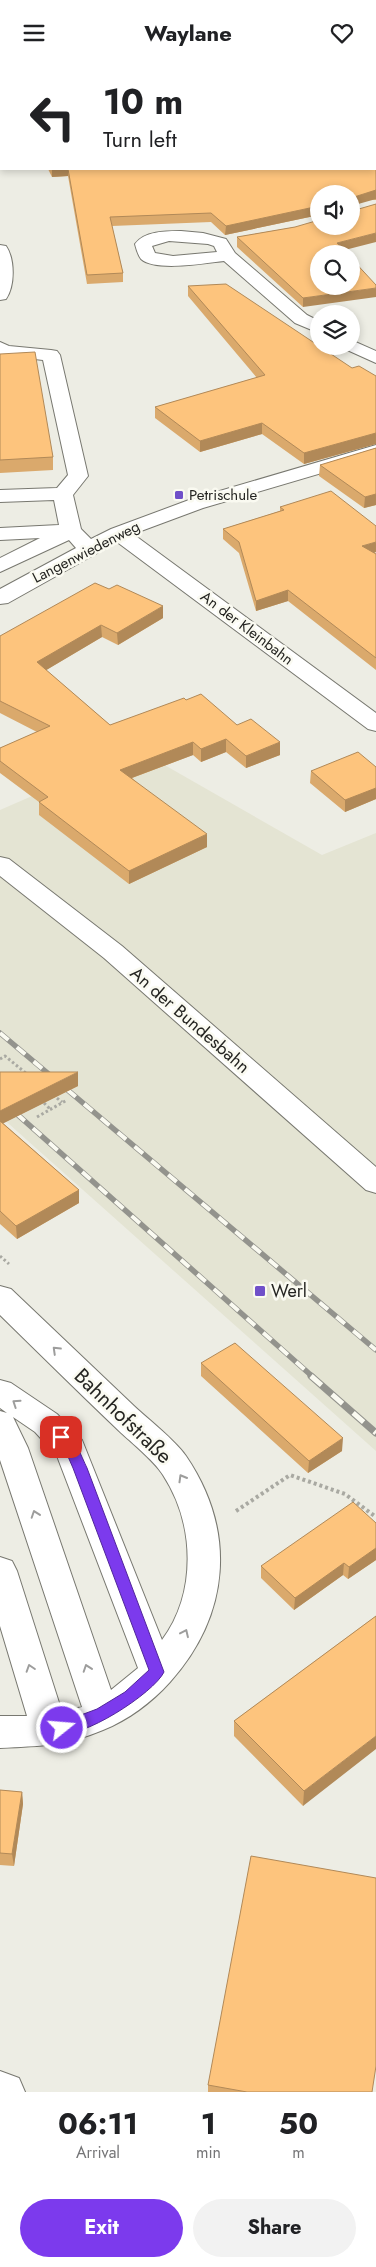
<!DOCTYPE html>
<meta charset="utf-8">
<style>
:root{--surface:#fff;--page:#f2f2f2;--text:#202124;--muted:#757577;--accent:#7c3aed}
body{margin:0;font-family:Jost,sans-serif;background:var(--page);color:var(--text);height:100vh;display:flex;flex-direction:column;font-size:19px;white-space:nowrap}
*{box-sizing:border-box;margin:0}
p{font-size:16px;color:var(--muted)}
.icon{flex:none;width:28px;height:28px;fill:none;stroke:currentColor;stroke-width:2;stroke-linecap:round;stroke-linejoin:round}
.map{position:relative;height:2027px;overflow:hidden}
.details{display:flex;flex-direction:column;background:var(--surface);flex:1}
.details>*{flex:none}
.guide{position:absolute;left:0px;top:0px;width:376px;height:105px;box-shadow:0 2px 8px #0003;background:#fff;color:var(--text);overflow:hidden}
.fabs{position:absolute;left:310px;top:120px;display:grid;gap:10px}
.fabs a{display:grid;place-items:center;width:50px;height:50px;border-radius:50%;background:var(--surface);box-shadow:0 2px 8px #0003;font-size:25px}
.pin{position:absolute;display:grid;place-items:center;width:42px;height:42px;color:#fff;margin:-21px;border-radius:10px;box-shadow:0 2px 8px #0006}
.me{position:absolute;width:55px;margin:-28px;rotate:73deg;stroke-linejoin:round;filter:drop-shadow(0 0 4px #0008)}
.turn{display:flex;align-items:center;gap:18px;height:105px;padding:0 20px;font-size:22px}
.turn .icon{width:65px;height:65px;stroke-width:2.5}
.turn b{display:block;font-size:35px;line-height:42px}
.eta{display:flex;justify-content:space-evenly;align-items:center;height:85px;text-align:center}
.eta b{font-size:30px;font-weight:700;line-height:35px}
.action{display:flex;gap:10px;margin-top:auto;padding:10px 20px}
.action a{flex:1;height:58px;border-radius:30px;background:var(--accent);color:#fff;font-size:20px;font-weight:700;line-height:58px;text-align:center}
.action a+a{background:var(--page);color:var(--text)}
header{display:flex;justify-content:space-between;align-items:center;height:65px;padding:0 20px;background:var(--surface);font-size:22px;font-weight:700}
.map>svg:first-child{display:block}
.built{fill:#e4e4d3}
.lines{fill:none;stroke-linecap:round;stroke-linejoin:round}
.minor-casing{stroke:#787870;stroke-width:2}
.path-far1{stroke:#a9a9a2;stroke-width:3;stroke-dasharray:2.5 2.5;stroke-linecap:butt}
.path{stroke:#a9a9a2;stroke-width:4;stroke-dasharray:3 3;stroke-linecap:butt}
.minor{fill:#fff;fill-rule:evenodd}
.rail-far1-casing{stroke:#93938d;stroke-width:5.5}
.rail-casing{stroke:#93938d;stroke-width:7}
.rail-far1{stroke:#fafaf1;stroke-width:4;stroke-dasharray:11;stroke-linecap:butt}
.rail{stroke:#fafaf1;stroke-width:5;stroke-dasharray:14;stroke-linecap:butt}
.wall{fill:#daa96c}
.shaded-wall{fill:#b18958}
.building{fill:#fdc47d;stroke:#b18958}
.oneway{stroke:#9d9d9c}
.route{fill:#7c3aed;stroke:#51269a}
.poi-dot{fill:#7050c9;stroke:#fafaf1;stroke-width:2}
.labels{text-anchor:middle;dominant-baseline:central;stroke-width:5;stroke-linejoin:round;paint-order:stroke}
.far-poi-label{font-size:15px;fill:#252522;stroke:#fafaf1;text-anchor:start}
.far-street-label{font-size:15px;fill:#252522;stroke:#fafaf1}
.street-label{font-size:18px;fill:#252522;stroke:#fafaf1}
.poi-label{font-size:18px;fill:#252522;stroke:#fafaf1;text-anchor:start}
.near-street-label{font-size:21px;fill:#252522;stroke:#fafaf1}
</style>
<header><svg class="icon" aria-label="menu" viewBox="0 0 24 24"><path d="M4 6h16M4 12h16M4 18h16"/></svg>Waylane<svg class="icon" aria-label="heart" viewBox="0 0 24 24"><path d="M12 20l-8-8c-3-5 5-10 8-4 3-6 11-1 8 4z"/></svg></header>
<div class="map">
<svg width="376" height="2027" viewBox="0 0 376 2027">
<rect width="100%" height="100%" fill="#edede4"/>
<!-- built -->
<path class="built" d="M154,694L322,790L376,768V1386L0,1051V745L78,711Z"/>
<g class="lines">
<!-- minor casing -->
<g class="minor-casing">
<path id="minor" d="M16,0H31V1H17Z
M0,8H1V16H0Z
M181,166L203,168L226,174L235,188L307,250L319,256V268L295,258L224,196C206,198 155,207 141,194C138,190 136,183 135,179C144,166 166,166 181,166ZM169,176L208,179L214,181L217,187L173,191L155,188L152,181Z
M0,180L6,181C15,194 15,221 6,234L0,235Z
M351,275L376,286V298L345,284L343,281H351Z
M0,277L9,281L51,285L57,286L60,290L88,411L73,430L81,464L91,474L111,464L189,435L376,380V392L203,443L133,469L376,648V666L368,664L117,477L8,538L0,539V524L76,483L69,475L0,507V493L40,473L0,475V463L59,460L54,435L0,437V425L57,423L68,410L43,295L0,290Z
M0,792L9,794L122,881L376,1102V1128L366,1125L104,893L0,811Z
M0,1221L11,1224C52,1263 93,1302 134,1341C149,1355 175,1375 186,1391C237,1466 230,1550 170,1617C152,1637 128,1655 103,1665C65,1681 40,1681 0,1683V1651H27L0,1561V1492L12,1496L17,1506L62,1647L82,1642L0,1395V1346L7,1348L0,1343V1315L11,1318L57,1349L82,1375L162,1575C197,1528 195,1459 163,1410C154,1395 128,1375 115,1362C76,1325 38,1287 0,1250ZM13,1352L35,1367L57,1391L138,1603L111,1625L28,1383Z
M0,2006L19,2013L25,2027H0Z"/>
</g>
<!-- path-far1 -->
<path class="path-far1" d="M0,994L5,991L27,1009
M53,1030L62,1037
M44,1038L50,1044
M37,1052L67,1035
M0,1191L9,1199"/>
<!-- path -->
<path class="path" d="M236,1446L290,1410L345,1429L376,1452"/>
<!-- minor -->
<use href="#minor" class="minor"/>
<!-- rail-far1 casing -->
<g class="rail-far1-casing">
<path id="rail-far1" d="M0,968L376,1285
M0,1034L313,1312"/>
</g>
<!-- rail casing -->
<g class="rail-casing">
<path id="rail" d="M311,1311L376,1368"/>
</g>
<!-- rail-far1 -->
<use href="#rail-far1" class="rail-far1"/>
<!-- rail -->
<use href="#rail" class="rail"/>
</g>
<!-- wall -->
<path class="wall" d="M375,83H376V135L319,129V150L225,170L211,157L112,161L123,208V217L87,219L68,111L52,112L48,104H375Z
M295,162L344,185L303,242L237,182V172Z
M188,221L352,303L376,311V379L304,399L262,369L200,387L155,353V342L257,313L188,231Z
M0,289L53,392V405L0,408Z
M376,383V440L364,443L319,411L320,400Z
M280,442L376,487L374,488L376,489V605L288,536L256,546L239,488L223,474V464L280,446Z
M163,553L118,580L102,572L46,605L110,660L186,635L237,660L280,690L246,703L226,687L201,697L193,690L132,713L207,782L129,819L39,750V737L0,708V683L37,667L0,648V571Z
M376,702V734L345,747L310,718L311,706Z
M0,1007L78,1021L3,1058L79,1125V1138L17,1174L0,1159Z
M201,1298L342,1386L308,1408L201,1311Z
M376,1458V1495L348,1514L343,1510L294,1545L261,1513V1501Z
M376,1551L303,1741L234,1671V1656Z
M0,1725L22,1727L23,1739L14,1801L0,1800Z
M208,2020L373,2027H208Z"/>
<!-- shaded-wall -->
<path class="shaded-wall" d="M375,71H376V79H375Z
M52,104H68V111L52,112Z
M376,125V134L351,141V133Z
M319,141V150L225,170L226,161Z
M376,168V177L337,187V178Z
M376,223V232L303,242V233Z
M262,358V369L200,387V376Z
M376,368V379L304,399V388Z
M376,429V440L364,443L365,432Z
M376,477V487L361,492L362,481Z
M288,525V536L256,546V536Z
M163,541V553L118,580L117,568Z
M101,560L102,572L38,610L37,597Z
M226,674V687L201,697V684Z
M193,677V690L121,717L120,705Z
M280,677V690L246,703V691Z
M376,723V734L345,747V735Z
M207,769V782L129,819V806Z
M78,1007V1021L0,1060V1046Z
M79,1125V1138L17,1174L16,1161Z
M343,1373L342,1386L308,1408L309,1396Z
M376,1483V1495L348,1514L349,1502Z
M344,1498L343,1510L294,1545L295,1533Z
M376,1671V1684L303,1741L304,1726Z
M22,1727L23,1739L14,1801L12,1789Z"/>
<!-- building -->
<path class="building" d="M50,0H376V12H375V1H51Z
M375,20V22H376V71H375Z
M375,80V83H376V125L351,133V129H319V141L226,161L211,148L110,152L123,208L87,210L68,104H375Z
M376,139V168L337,178L347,189H319V221H351V193L376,220V223L303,233L237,172L295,162L319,155V161H351V145L352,146Z
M226,219L352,303L359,301L376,311V368L304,388L262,358L200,376L155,342L265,310L188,221Z
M35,287L53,392L0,395V289Z
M376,383V429L365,432L320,400Z
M331,426L376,461V477L362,481L376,489V593L288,525L256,536L239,477L223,464L284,445L280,442Z
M95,518L109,524L117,520L163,541L117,568L101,560L37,597L110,660L184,633L186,635L201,629L237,660L251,654L280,677L246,691L226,674L201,684L193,677L120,705L207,769L129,806L39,737L48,732L0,696V683L50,661L0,636V571Z
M358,687L376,702V723L345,735L311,706Z
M0,1007H78L0,1046Z
M0,1056L79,1125L16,1161L0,1146Z
M235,1278L343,1373L309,1396L201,1298Z
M353,1437L376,1458V1483L349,1502L344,1498L295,1533L261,1501Z
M376,1551V1671L304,1726L234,1656Z
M0,1725L22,1727L12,1789L0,1788Z
M251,1791L376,1813V2001L372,2027H247L208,2020Z"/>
<!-- one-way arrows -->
<defs><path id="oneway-chevron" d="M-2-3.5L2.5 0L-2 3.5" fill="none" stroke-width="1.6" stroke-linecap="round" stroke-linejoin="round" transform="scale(1.25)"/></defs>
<g class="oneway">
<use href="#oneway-chevron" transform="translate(56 1285) rotate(-136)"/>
<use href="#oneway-chevron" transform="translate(16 1338) rotate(-146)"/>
<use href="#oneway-chevron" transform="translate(182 1413) rotate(-120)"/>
<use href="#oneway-chevron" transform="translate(35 1449) rotate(-109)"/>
<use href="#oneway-chevron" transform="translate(185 1568) rotate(-65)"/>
<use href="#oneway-chevron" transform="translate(30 1603) rotate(-108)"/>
<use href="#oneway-chevron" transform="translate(87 1603) rotate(-109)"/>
</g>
<!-- route -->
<path class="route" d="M61,1366C75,1371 81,1391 87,1403L164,1607C154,1628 80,1676 57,1668L54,1663L57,1659L97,1644L125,1627L149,1605L73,1403L66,1387L55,1372L57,1368Z"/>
<!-- markers -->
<g class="poi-dot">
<rect x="174" y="425" width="10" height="10" rx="2.5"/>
<rect x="254" y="1220" width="12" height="12" rx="2.5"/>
</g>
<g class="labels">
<!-- far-poi labels -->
<g class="far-poi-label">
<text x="189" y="430">Petrischule</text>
</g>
<!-- far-street labels -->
<g class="far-street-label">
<text transform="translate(86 487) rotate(-27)">Langenwiedenweg</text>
<text transform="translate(247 563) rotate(37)">An der Kleinbahn</text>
</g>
<!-- street labels -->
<g class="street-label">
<text transform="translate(190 955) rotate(41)">An der Bundesbahn</text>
</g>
<!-- poi labels -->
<g class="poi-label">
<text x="271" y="1226">Werl</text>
</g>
<!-- near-street labels -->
<g class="near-street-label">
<text transform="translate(123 1351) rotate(44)">Bahnhofstraße</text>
</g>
</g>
</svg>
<div class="fabs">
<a><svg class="icon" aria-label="sound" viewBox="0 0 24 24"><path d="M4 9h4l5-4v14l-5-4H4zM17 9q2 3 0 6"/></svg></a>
<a><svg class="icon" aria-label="search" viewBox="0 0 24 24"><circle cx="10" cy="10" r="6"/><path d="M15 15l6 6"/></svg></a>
<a><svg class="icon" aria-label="layers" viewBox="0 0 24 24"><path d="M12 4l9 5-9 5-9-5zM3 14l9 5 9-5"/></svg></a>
</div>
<div class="pin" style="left:61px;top:1372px;background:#d93025"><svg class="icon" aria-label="arrive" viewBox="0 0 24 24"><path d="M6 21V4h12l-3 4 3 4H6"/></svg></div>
<svg class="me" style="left:62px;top:1663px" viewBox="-20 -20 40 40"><circle r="17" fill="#7c3aed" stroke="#fff" stroke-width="3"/><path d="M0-11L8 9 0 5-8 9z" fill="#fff"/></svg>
<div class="guide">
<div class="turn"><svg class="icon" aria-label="left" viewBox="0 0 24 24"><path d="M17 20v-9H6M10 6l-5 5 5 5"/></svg><div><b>10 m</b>Turn left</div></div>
</div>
</div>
<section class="details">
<div class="eta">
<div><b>06:11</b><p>Arrival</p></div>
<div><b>1</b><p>min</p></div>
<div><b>50</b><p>m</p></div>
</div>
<div class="action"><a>Exit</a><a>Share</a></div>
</section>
